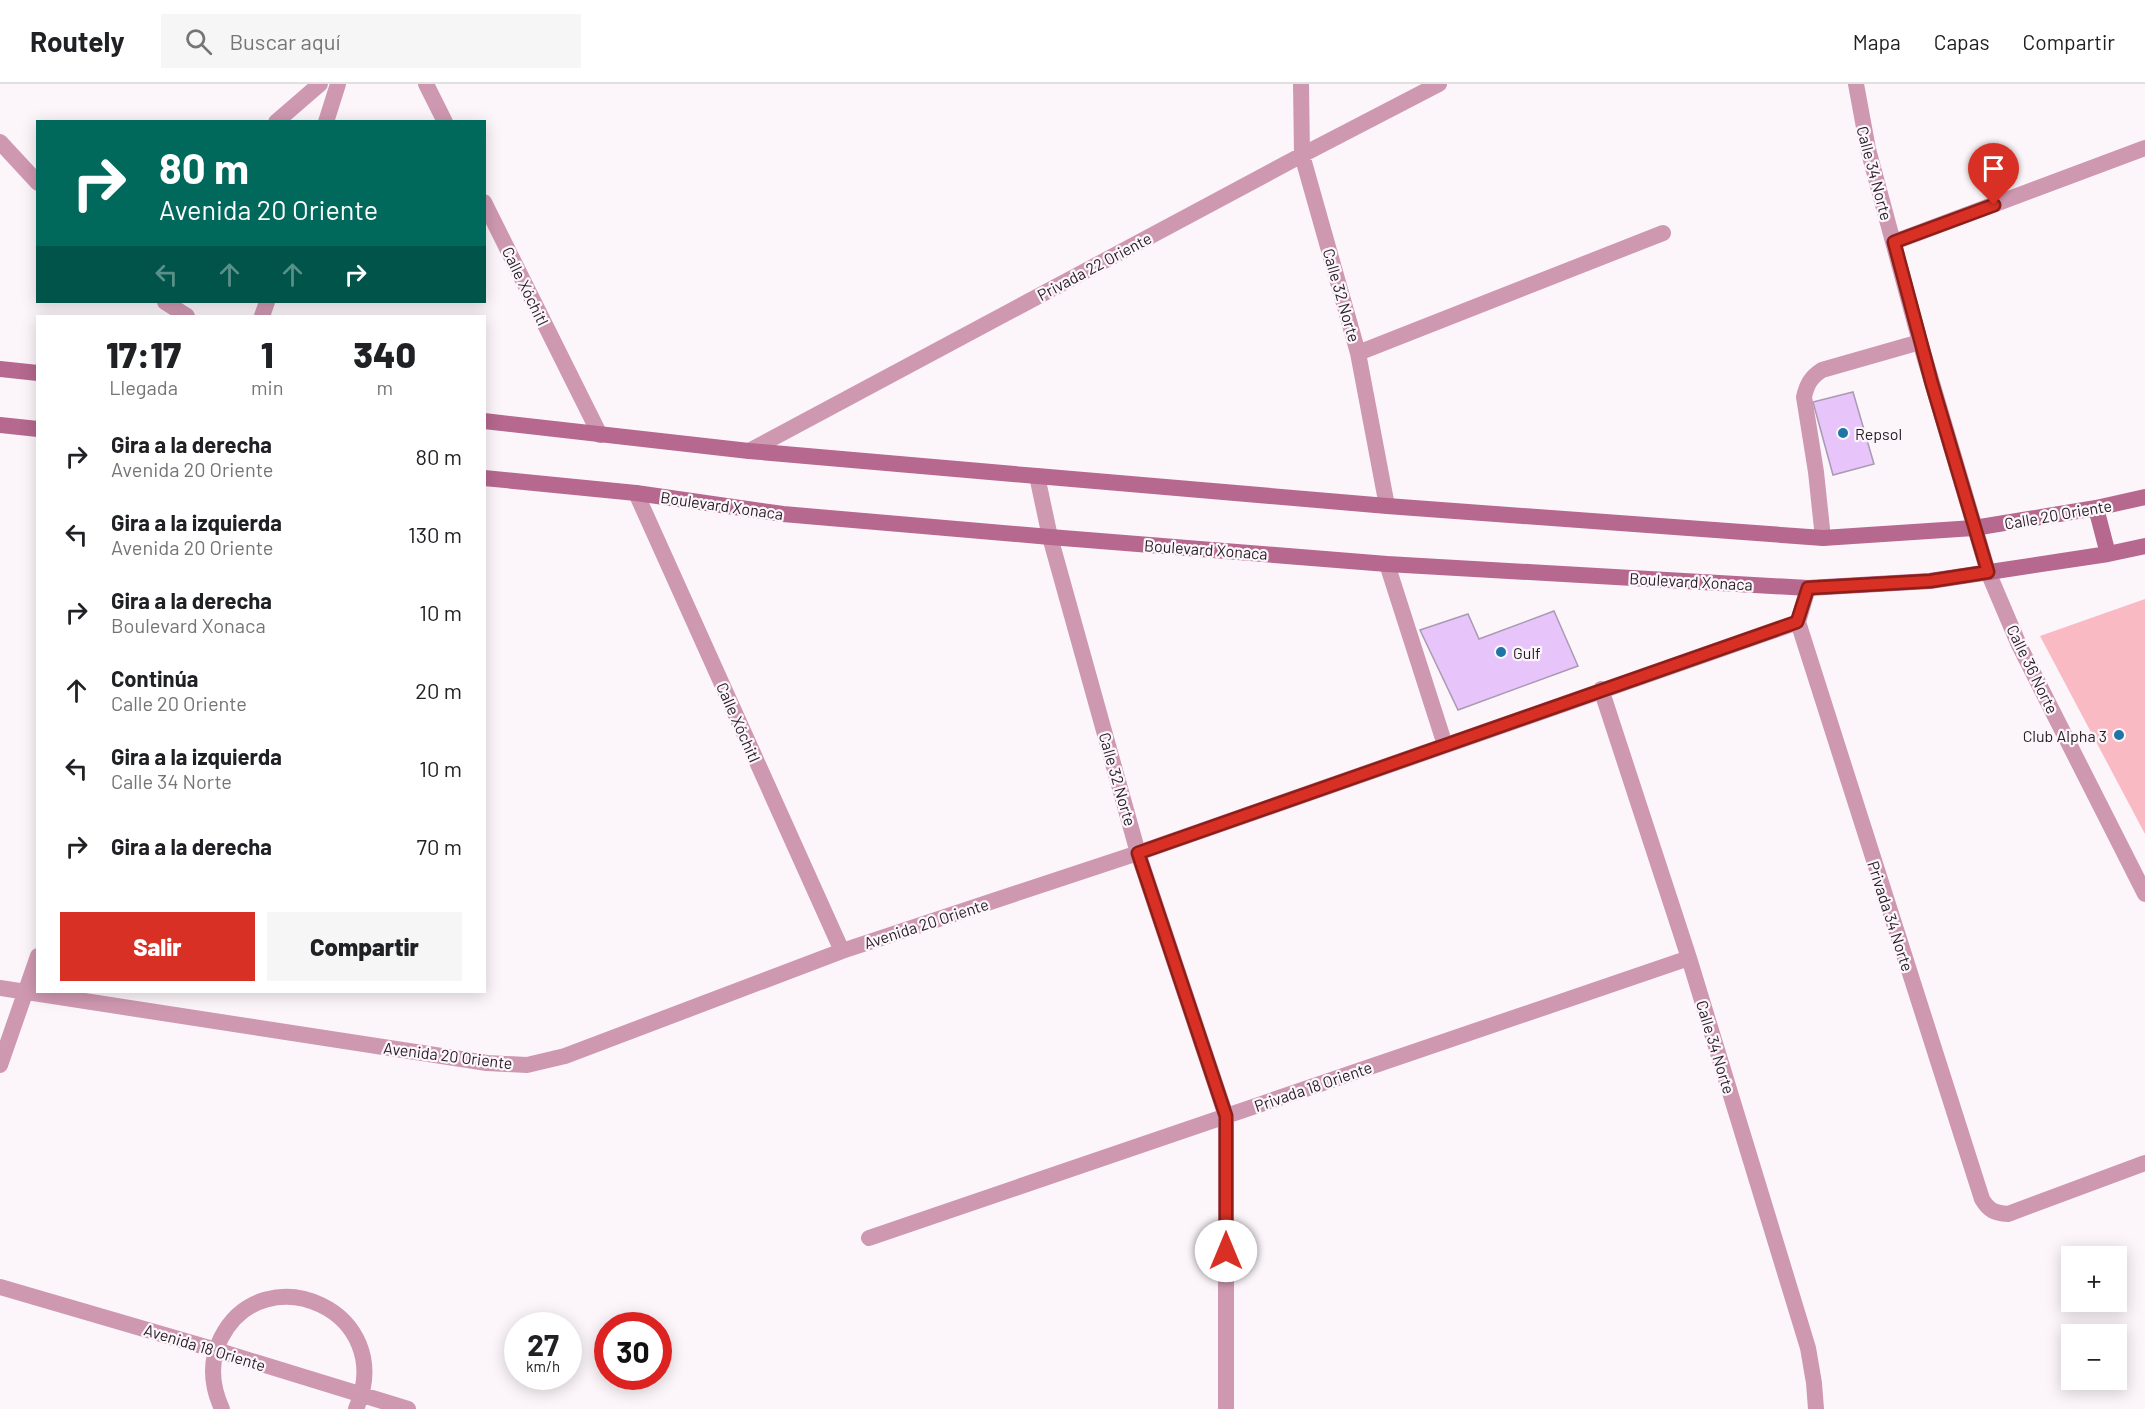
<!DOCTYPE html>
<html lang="es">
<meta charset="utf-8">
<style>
:root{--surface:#fff;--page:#f6f6f6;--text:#202124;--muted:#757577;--line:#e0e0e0;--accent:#d93025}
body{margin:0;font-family:Barlow,sans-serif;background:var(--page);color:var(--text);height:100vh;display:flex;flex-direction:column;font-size:22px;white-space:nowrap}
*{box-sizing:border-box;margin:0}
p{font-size:20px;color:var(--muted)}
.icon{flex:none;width:33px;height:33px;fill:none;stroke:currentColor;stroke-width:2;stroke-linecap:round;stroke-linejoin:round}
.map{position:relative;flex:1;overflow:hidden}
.side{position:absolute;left:36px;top:231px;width:450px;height:678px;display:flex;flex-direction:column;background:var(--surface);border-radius:0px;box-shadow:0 3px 15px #0003}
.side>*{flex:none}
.top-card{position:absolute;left:36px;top:36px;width:450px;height:183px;border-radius:0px;box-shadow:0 3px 15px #0003;background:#00695c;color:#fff;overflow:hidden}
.buttons{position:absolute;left:2061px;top:1162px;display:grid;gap:12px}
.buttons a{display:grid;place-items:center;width:66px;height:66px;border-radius:0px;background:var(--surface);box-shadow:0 3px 15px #0003;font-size:30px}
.speed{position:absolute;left:504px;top:1228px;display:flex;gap:12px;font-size:30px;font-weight:700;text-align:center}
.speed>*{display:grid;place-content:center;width:78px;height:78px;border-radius:50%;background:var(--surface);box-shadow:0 3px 15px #0003;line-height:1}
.speed small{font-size:15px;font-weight:400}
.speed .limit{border:9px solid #d22;background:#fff;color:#111}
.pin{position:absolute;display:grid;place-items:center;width:51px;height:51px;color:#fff;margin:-62px -26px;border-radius:50% 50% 50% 0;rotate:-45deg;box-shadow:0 0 6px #0007}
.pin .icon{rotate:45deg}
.me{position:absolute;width:66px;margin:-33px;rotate:0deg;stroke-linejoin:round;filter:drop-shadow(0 0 4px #0008)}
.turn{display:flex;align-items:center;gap:21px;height:126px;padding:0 24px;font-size:27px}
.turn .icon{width:78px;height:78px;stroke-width:2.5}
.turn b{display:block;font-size:42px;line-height:51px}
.lanes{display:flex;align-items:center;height:57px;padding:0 24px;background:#0003;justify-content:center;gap:30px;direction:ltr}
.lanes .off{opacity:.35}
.eta{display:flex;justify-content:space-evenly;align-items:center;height:102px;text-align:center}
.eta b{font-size:36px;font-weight:800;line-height:42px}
.cta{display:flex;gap:12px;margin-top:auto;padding:12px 24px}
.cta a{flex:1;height:69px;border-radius:0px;background:var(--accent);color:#fff;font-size:24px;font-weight:800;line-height:69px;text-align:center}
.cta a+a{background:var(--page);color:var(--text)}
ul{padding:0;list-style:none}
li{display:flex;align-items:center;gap:18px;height:78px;padding:0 24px}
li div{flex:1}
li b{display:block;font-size:22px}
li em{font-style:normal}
header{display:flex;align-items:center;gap:36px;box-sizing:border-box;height:84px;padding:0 30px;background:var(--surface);border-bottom:2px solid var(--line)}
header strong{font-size:28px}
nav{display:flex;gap:33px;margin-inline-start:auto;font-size:21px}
.search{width:420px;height:54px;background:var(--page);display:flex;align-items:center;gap:15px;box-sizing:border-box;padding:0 21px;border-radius:0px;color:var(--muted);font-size:22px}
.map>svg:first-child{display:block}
.green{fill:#fabac3}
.building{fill:#e7c5fa;stroke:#a999b3;stroke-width:1.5}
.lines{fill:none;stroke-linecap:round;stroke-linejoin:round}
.service{stroke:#cf98b1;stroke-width:16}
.minor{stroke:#cf98b1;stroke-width:16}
.secondary{stroke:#b6688e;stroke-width:16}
.route-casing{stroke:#8d1f18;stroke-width:15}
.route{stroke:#d93025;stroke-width:10}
.poi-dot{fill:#1f76a6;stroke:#fcf6fb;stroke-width:2}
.labels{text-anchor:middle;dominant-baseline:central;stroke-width:4.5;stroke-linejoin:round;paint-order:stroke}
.street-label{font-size:16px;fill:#261d25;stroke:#fcf6fb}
.poi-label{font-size:16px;fill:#261d25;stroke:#fcf6fb;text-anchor:start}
</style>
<header>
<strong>Routely</strong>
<div class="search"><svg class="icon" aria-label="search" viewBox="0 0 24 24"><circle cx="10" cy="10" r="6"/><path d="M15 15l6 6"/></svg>Buscar aquí</div>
<nav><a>Mapa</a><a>Capas</a><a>Compartir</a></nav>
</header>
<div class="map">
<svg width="2145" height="1325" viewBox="0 0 2145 1325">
<rect width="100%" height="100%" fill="#fcf6fb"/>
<!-- green -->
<path class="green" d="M2145,515V750L2040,552Z"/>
<!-- building -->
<path class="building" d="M1853,308L1874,380L1833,391L1813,318Z
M1554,527L1578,582L1458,626L1420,546L1468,530L1479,555Z"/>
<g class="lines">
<!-- service -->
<path class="service" d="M1823,454L1816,388L1804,313C1807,300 1811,293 1822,286L1920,258
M1387,480L1445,661"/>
<!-- minor -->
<path class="minor" d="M426,0L445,38
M1301,0L1302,71L1358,269L1387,422
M1856,0L1868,65L1920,258L1988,488L2019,561L2145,810
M276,38L320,0
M326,38L338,0
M0,58L38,99
M484,118L600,351
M1894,158L2145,64
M165,218L187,232
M262,232L267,218
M1358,269L1663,149
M749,367L1302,71L1439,0
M1037,392L1050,453L1138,769L1226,1032V1325
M636,409L842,867
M1798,538L1982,1115C1989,1127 1995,1129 2008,1130L2145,1079
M1601,605L1689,874L1808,1264L1814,1299L1816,1325
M0,904L487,979L527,981L565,972L842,867L1138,769L1798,538L1808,504
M0,981L38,872
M869,1154L1689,874
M0,1203L216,1266L408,1325
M222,1325C211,1301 209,1278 221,1254C264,1169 399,1227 356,1325"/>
<!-- secondary -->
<path class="secondary" d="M0,285L38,289
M484,337L749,367L1037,392L1387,422L1823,454L1974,444L2096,424L2145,413
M0,341L38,345
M484,394L636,409L783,430L1050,453L1387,480L1808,504L1930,497L2108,470L2145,462
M2096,424L2108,470"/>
</g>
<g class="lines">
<!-- route casing -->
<g class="route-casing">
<path id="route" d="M1226,1167V1032L1138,769L1797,538L1808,504L1930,497L1988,488L1932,300L1894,158L1994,121"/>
</g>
<!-- route -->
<use href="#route" class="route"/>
</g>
<!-- markers -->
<g class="poi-dot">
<circle cx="1843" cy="349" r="6"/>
<circle cx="1501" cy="568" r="6"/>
<circle cx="2119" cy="651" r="6"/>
</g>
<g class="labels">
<!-- street labels -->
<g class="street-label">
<text transform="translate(1875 89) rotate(75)">Calle 34 Norte</text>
<text transform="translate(1094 182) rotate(-28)">Privada 22 Oriente</text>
<text transform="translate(526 202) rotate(64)">Calle Xóchitl</text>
<text transform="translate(1342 211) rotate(74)">Calle 32 Norte</text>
<text transform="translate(722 421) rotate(8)">Boulevard Xonaca</text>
<text transform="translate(2058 430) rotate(-10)">Calle 20 Oriente</text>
<text transform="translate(1206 465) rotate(4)">Boulevard Xonaca</text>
<text transform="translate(1691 497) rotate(3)">Boulevard Xonaca</text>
<text transform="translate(2033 585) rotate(64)">Calle 36 Norte</text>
<text transform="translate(739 638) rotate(66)">Calle Xóchitl</text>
<text transform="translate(1118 695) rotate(74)">Calle 32 Norte</text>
<text transform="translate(1891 832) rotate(72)">Privada 34 Norte</text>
<text transform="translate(926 839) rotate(-18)">Avenida 20 Oriente</text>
<text transform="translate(1716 963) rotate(73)">Calle 34 Norte</text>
<text transform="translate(448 971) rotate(7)">Avenida 20 Oriente</text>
<text transform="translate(1313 1002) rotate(-19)">Privada 18 Oriente</text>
<text transform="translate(205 1263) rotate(17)">Avenida 18 Oriente</text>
</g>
<!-- poi labels -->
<g class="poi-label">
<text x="1855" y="349">Repsol</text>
<text x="1513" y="568">Gulf</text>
<text x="2107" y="651" text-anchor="end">Club Alpha 3</text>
</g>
</g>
</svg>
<div class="buttons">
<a>+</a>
<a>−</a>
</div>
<div class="speed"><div>27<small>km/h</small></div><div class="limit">30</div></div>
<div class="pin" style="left:1994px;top:121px;background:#d93025"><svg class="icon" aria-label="arrive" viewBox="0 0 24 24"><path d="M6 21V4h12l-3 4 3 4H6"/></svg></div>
<svg class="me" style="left:1226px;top:1167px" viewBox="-20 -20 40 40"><circle r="19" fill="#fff"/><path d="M0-13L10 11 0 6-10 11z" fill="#d93025"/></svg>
<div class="top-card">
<div class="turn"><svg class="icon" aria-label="right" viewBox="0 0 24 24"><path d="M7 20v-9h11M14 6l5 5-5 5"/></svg><div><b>80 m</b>Avenida 20 Oriente</div></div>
<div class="lanes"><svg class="icon off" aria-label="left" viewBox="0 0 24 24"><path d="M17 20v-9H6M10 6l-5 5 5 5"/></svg><svg class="icon off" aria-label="ahead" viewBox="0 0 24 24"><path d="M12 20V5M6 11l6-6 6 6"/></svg><svg class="icon off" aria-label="ahead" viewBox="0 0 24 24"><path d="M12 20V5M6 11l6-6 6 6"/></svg><svg class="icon" aria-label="right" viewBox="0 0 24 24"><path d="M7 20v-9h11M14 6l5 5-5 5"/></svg></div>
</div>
<section class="side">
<div class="eta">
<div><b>17:17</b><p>Llegada</p></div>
<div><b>1</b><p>min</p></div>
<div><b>340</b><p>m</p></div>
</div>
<ul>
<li><svg class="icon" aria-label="right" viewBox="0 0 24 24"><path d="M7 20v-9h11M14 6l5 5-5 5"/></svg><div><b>Gira a la derecha</b><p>Avenida 20 Oriente</p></div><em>80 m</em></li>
<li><svg class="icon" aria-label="left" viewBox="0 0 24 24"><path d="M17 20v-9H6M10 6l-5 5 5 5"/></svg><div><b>Gira a la izquierda</b><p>Avenida 20 Oriente</p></div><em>130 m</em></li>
<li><svg class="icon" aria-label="right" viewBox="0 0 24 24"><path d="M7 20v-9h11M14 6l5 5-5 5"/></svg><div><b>Gira a la derecha</b><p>Boulevard Xonaca</p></div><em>10 m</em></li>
<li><svg class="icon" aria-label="ahead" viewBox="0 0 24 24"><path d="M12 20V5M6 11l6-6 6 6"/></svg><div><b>Continúa</b><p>Calle 20 Oriente</p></div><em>20 m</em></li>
<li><svg class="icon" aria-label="left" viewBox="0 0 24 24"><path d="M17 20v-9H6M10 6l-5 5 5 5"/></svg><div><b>Gira a la izquierda</b><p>Calle 34 Norte</p></div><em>10 m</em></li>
<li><svg class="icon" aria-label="right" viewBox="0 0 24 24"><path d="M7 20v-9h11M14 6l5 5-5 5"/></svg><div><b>Gira a la derecha</b></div><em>70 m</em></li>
</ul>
<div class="cta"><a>Salir</a><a>Compartir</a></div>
</section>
</div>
